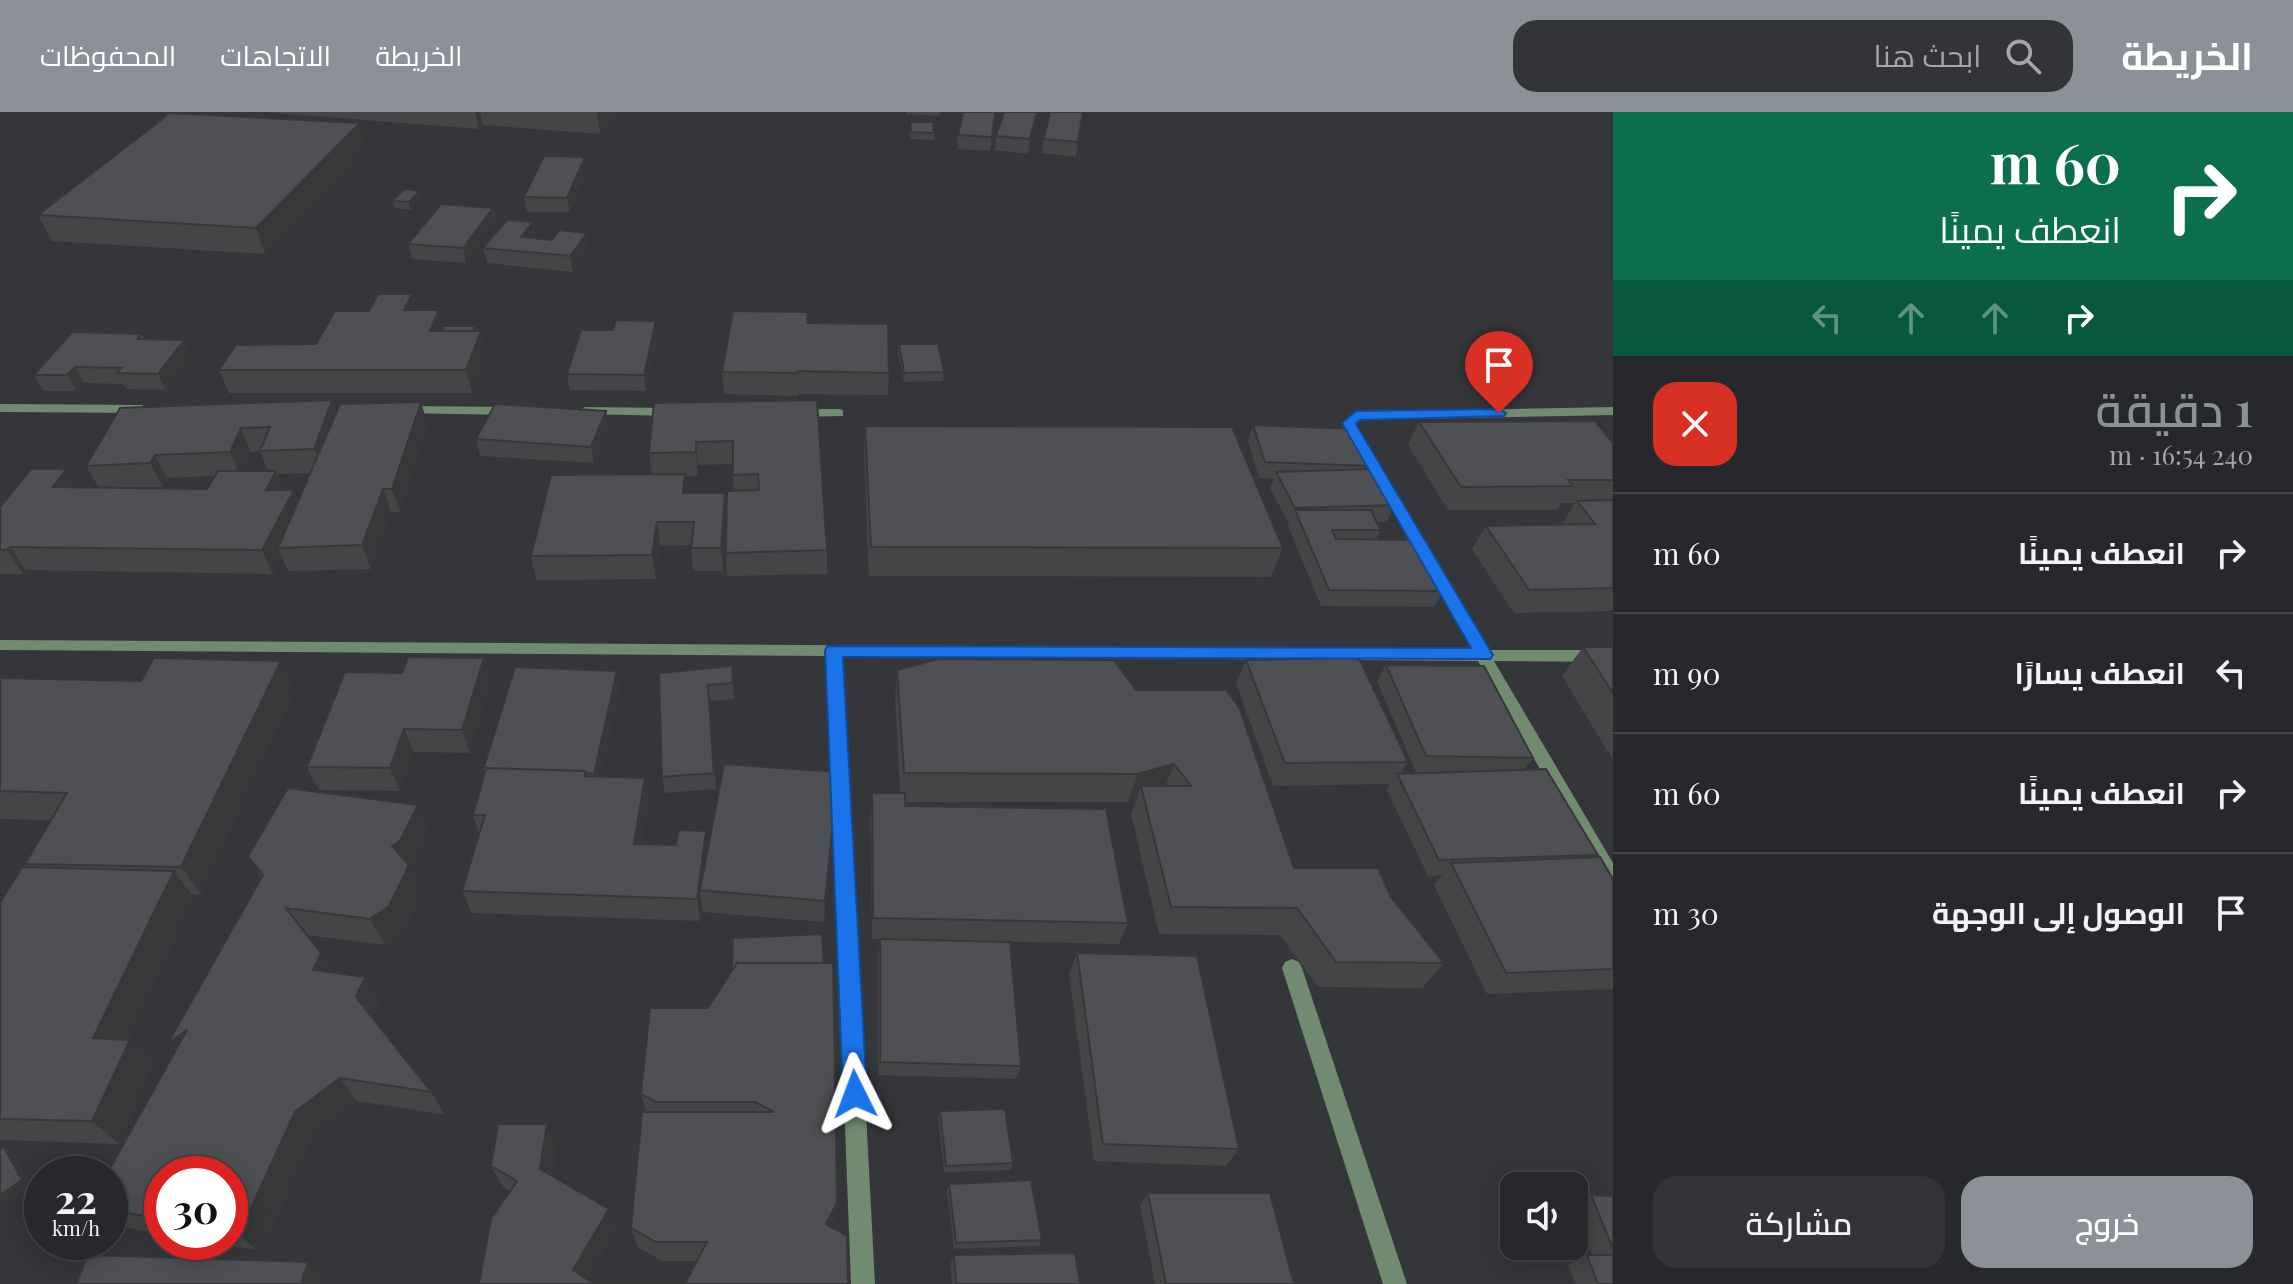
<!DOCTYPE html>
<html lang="ar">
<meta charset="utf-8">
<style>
:root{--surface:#27282b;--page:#333437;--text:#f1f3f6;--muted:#a4a6a9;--line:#434447;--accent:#8c9099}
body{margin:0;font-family:"Playfair Display",Cairo,serif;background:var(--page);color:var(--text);direction:rtl;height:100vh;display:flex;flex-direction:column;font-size:30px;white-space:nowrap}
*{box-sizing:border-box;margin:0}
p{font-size:26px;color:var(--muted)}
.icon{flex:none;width:44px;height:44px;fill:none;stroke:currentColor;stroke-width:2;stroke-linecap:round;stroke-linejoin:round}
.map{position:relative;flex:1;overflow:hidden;direction:ltr}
.side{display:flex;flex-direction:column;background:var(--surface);width:680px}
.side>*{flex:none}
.top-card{background:#0b6e4f;color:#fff;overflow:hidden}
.fabs{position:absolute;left:1500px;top:1060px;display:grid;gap:16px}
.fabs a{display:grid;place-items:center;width:88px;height:88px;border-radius:16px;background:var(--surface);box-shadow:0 4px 20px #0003,0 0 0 2px var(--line);font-size:40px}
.speed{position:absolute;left:24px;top:1044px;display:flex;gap:16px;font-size:40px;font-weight:700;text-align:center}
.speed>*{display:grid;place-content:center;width:104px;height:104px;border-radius:50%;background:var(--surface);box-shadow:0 4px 20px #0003,0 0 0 2px var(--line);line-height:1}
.speed small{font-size:20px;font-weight:400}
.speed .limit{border:12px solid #d22;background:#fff;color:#111}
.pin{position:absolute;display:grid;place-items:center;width:68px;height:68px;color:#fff;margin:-82px -34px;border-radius:50% 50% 50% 0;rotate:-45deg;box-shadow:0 0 8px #0007}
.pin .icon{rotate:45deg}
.me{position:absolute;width:88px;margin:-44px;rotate:357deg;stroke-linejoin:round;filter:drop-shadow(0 0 6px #0008)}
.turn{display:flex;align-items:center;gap:28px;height:168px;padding:0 40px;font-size:36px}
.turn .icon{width:104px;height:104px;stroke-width:2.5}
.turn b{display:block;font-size:56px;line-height:68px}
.lanes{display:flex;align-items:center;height:76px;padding:0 40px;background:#0003;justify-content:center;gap:40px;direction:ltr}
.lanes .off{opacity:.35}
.round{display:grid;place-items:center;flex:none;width:84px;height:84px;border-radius:24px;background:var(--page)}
.head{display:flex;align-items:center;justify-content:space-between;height:136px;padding:0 40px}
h1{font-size:48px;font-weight:600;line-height:60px;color:var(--accent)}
.cta{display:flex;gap:16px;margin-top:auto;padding:16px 40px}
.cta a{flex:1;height:92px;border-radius:24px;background:var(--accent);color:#fff;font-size:32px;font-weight:600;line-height:92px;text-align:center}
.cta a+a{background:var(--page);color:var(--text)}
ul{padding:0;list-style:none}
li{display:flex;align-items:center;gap:24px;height:120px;padding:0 40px;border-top:2px solid var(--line)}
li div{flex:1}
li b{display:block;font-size:30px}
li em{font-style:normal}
header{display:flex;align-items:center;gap:48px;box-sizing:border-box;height:112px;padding:0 40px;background:var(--accent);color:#fff}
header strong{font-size:38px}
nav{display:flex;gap:44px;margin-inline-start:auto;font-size:28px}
.search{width:560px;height:72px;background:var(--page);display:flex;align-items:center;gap:20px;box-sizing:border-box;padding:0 28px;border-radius:24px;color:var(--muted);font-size:30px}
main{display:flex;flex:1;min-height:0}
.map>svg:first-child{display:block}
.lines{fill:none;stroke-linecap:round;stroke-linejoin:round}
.minor{fill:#718b70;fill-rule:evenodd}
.wall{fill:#444547;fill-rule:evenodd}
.shaded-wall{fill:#37383a}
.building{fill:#4f5053;stroke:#37383a;stroke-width:2}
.route{fill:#1a73e8;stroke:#114b97;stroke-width:2}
</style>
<header>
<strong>الخريطة</strong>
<div class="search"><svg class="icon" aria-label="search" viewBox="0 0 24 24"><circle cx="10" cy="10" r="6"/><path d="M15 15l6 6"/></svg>ابحث هنا</div>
<nav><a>الخريطة</a><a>الاتجاهات</a><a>المحفوظات</a></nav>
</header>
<main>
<section class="side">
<div class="top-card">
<div class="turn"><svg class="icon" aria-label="right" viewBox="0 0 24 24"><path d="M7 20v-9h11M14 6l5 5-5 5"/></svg><div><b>60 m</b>انعطف يمينًا</div></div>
<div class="lanes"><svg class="icon off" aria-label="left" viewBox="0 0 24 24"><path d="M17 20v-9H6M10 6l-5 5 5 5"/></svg><svg class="icon off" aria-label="ahead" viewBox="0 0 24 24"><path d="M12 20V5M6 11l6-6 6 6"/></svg><svg class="icon off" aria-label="ahead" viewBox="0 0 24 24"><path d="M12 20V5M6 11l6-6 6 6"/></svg><svg class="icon" aria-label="right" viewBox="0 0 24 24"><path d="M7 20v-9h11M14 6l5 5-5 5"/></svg></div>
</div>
<div class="head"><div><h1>1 دقيقة</h1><p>240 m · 16:54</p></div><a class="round" style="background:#d93025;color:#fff"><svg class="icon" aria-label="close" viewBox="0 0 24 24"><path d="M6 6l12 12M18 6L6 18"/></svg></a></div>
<ul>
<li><svg class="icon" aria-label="right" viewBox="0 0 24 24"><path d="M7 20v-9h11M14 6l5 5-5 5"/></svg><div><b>انعطف يمينًا</b></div><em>60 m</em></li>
<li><svg class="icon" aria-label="left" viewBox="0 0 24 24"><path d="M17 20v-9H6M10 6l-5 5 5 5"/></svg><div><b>انعطف يسارًا</b></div><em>90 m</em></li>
<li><svg class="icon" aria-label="right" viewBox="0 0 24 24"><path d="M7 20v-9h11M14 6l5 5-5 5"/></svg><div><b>انعطف يمينًا</b></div><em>60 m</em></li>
<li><svg class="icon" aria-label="arrive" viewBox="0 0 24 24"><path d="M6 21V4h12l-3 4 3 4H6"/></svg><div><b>الوصول إلى الوجهة</b></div><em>30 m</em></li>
</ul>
<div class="cta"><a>خروج</a><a>مشاركة</a></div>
</section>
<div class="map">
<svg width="1613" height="1172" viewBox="0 0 1613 1172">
<rect width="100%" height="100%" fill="#343639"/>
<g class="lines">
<!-- minor -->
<path class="minor" d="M0,292L142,293L148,297L142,301L0,300Z
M405,294L510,295L516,299L510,303L401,301L399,298Z
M585,295L674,296L680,300L674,304L581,302L579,299Z
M1613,295V303L1359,308L1356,312L1488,538H1613V550L1494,549L1613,751V776L1607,774L1478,549L842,544L875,1172H851L827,544L0,538V528L1472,537L1343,311L1356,300Z
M839,297L843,298V304L797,305L791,301L797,297Z
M1292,847L1299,850L1302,856L1407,1172H1383L1282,856L1285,850Z"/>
</g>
<!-- wall -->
<path class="wall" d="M264,0H618L600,22L483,13L479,17Z
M906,0H941L940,4L906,2Z
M995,0L990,39L957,37L958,23Z
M1004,0H1038L1028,42L995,38L996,24Z
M1083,0L1076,45L1041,41L1044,27Z
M910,10L934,21V28L910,27Z
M367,36L265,142L52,129L38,103Z
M587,59L570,100H527L524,85Z
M420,79L422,86L411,98L395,96L393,89Z
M493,96L496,110L466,151L412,147L408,132Z
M533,110L536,125L535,127L552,128L587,121L589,136L573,160L487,151L483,136Z
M412,182L416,198L444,214H475L476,219H481L486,241L472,281H229L219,258L316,232L369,199Z
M808,200V211L889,261L888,283L798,282V284L724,282L722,260Z
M656,209L658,224L646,279L570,278L567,262L613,218Z
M142,222L145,227L184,228L191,244L166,278L126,277L123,272L84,271L76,279H43L34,263Z
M899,232L944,260L943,269L904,270L898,240Z
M332,288L336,299L428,313L400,400H391L371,457L288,459L282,445L273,462L26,458L23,462H0V395L77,375L99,376L86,354ZM260,339L268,359H242L251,340ZM310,361L298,388L294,378H284L277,362ZM214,364L207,377L131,376L163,375L167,366Z
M817,288L827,438V462L727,464L726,441V412L723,459H693L691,433L660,434L656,467L536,468L531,444L652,362L649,341ZM733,352L734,379L727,399L687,381L686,364H698V353Z
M606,299L609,315L594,351L480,344L476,327Z
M1419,310L1613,331V499L1514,501L1472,437L1486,414L1562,412L1575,391H1562L1558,398H1448L1408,333Z
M1253,313L1370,354L1369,357L1395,393L1387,409L1376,410L1380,418L1376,428L1443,479L1434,495L1321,494L1288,414L1289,412L1270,376L1274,367L1259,366L1248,329Z
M865,314L1283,436L1271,465L869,464L864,343Z
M1583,535H1613V648L1562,564Z
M484,546L491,569L470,641L414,640L400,679L319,678L307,655L402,561Z
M1246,548L1408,650L1400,662L1439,661L1416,660L1377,569L1386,553L1533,646L1523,658L1598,743L1595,746L1613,767V877L1487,882L1434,773L1442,763L1428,764L1387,678L1390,672L1273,674L1236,571Z
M732,554L734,587L710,589L716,677L665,681L662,665L659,561Z
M897,558L1136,578L1294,756L1391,785L1444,851L1422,876L1318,875L1280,823L1159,822L1131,702L1136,688L1128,690H905V694L1128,811L1119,832L930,828L1021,954L1016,967L878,963V841L880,827H872L870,703L872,681H900L895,587Z
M0,566L295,578L201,783L191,782L194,786L129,927L154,952L119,1032L0,1028V791L29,756L25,752L51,708L0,707Z
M620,575L601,664L649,688L642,732L708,736L837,683L824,810L703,800L702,794L700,809L472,801L462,779L479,721L473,703L485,662L483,658Z
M430,721L413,756L411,758L422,780L403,821L385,833L307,823L321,841L334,861L380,890L373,906L431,980L445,1003L357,989L314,1022L266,1130L257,1138L209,1130H230V1062H162V1122L118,1114L110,1109V1062L176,939L168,931L262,766L248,744Z
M1077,841L1239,1037L1226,1054L1094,1049L1069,862Z
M732,858L836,1111L833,1116L848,1172H479L510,1079L503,1075L491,1054L547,1012L557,1034L553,1064L609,1097L617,1117L587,1168L593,1171L686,1170L697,1149H662L638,1135L631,1116L646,1000L641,982L708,896Z
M940,999L1013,1051L1010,1058L944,1060L938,1006Z
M949,1072L1042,1128L1039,1134L954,1137L947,1078Z
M1148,1081L1294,1172H1155L1140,1093Z
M1591,1083L1613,1084V1172H1576L1568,1153L1587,1143H1592L1574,1096V1094Z
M954,1143L1080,1172H952L950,1153Z"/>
<!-- shaded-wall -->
<path class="shaded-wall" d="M475,0H480L483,13L479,17Z
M597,0H618L600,22Z
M1037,0H1038L1028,42L1030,27Z
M360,11L367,36L265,142L256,116Z
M585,45L587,59L570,100L567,86Z
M420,79L422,86L411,98L409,90Z
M493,96L496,110L466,151L463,136Z
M533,110L536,125L524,140L521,125Z
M587,121L589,136L573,160L570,144Z
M412,182L418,204L404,198Z
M439,198L445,220L430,219Z
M656,209L658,224L646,279L644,263Z
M481,219L486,241L472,281L466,258Z
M184,228L191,244L166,278L158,262Z
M75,255L84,271L76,279L67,263Z
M332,288L341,311L323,360L314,337Z
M421,290L428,313L400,400L392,377Z
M606,299L609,315L594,351L591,335Z
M241,316L251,340L240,363L230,340Z
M696,330L698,353V364L696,340Z
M0,337L6,346L0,352Z
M155,343L167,366L163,375L150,351Z
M66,357L80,380L53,375Z
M276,359L286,383L266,378Z
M685,362L688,386L683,381Z
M383,377L391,400L371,457L362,433Z
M294,378L304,401L278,436L282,445L273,462L262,438Z
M725,381L727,404L723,459L721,436Z
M657,410L660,434L656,467L652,443Z
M10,435L26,458L23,462L7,438Z
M484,546L491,569L470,641L462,618Z
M281,549L295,578L201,783L181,755Z
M617,559L620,575L598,678L594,662Z
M404,617L414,640L400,679L390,656Z
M1174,652L1163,680L1141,674L1136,688L1128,690L1138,662Z
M838,660L837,683L824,810L825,789Z
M645,666L649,688L639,754L634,732Z
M418,693L430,721L413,756L411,758L422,780L403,821L385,833L370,807L392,734Z
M706,719L709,741L700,778L702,794L700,809L697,787Z
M174,759L194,786L118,951L93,926Z
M321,841L337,866L313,858Z
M365,865L380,890L372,910L356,885Z
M187,918L191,955L168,931Z
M130,928L154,952L119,1032L92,1009Z
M340,966L357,989L314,1022L266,1130L257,1138L233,1119L295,1000Z
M547,1012L557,1034L551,1078L540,1057Z
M4,1035L13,1041L31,1074L0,1096Z
M837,1091L836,1111L825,1132L826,1112Z
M609,1097L617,1117L585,1172L573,1158Z
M308,1150L324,1165L322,1172H301Z"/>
<!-- building -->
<path class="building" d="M963,0H995L992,25L958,23Z
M1004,0H1037L1030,27L996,24Z
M1050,0H1083L1078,30L1044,27Z
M170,1L360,11L256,116L38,103Z
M910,10H933L934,21L911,20Z
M544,44L585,45L567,86L524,85Z
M404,77L420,79L409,90L393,89Z
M441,92L493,96L463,136L408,132Z
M507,108L533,110L521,125L552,128L559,118L587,121L570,144L483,136Z
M378,182H412L404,198H439L430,219H481L466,258H219L236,233L316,232L335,199H369Z
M733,199L808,200L807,211L888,212L889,261L798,259V261L722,260Z
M616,208L656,209L644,263L567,262L581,218H613Z
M443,214H475L473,219H442Z
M72,220L142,222L137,227L184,228L158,262L117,261L121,256L75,255L67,263H34Z
M899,232H938L944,260L904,261Z
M332,288L314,337L260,339L270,315L241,316L230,340L155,343L150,351L86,354L120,296Z
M817,288L827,438L726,441L727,379L759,378L758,362L733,363V329L696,330V340L649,341L654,291Z
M421,290L392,377H383L362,433L278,436L340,292Z
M495,292L606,299L591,335L476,327Z
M1595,309L1613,331V368H1568L1573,374L1461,375L1419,310Z
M1253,313L1355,317L1370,354L1265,350Z
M865,314L1232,315L1283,436L871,435Z
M31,357H66L53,375L207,377L218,359H276L266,378H294L262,438L10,435L7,438H0V395Z
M1372,357L1395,393L1295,396L1276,360Z
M685,362L683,381H725L721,436H691L694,410H657L652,443L531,444L551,363Z
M1613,388V476L1529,478L1486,414L1595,412L1577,389Z
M1295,398H1371L1380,418H1332L1336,427L1417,428L1443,479L1329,478Z
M1583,535H1613V581Z
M408,545L484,546L462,618L404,617L390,656L307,655L345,560L402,561Z
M154,546L281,549L181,755L25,752L67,681L0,679V566L141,569Z
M1359,546L1408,650L1285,651L1246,548Z
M939,547L1114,548L1136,578H1226L1239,595L1294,756H1378L1391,785L1444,851L1336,850L1297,796L1171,795L1141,674H1191L1174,652L1138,662L904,661L897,558Z
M1386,553L1484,554L1533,646L1426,644Z
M732,554L733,571L708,573L714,661L662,665L659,561Z
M515,555L617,559L594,662L586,661L585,659L486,656V658H483Z
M724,652L838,660L825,789L700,778Z
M486,656L585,659V664L645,666L634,732L676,733L679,718L706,719L697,787L462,779L485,703H473Z
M1546,657L1598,743L1439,748L1397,662Z
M288,676L418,693L400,729L392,734L409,753L389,794L370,807L286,796L321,841L313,858L365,865L356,885L431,980L340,966L295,1000L244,1111L233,1119L230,1118V1062H162V1107L110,1098V1062H107L187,918L168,931L263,763L248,744Z
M872,681H905V694L1106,697L1128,811L873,806Z
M1600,745L1613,767V857L1506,861L1451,751Z
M22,755L174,759L93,926L130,928L92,1009L0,1007V791Z
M822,822L824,851H737L732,858L733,826Z
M880,827L1010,830L1021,954L880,950Z
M1077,841L1197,844L1239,1037L1103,1032Z
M737,851H833L837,1091L826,1112L847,1124L848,1172H479L491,1107L517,1069L491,1054L498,1012H547L540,1057L609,1097L573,1158L593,1171L686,1170L707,1130H656L631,1116L642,1000H774L755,990H656L641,982L650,896H708Z
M1005,997L1013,1051L946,1054L940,999Z
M4,1035L22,1068L0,1083V1037Z
M1031,1068L1042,1128L956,1131L949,1072Z
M1148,1081H1270L1294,1172H1166Z
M1591,1083L1613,1084V1137Z
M1075,1141L1080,1172H956L954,1143Z
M88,1143L308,1150L301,1172H76Z
M1587,1143H1613V1172H1598Z"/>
<!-- route -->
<path class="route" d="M1499,297L1506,301L1504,304L1360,308L1356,312L1493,543L1490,547L843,545L867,982L863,990L855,994L846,990L843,982L825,539L827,534L1471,536L1342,311L1356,299Z"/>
</svg>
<div class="fabs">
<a><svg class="icon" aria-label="sound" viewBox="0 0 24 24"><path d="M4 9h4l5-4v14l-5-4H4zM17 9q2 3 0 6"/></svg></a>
</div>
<div class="speed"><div>22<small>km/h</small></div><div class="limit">30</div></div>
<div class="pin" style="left:1499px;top:301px;background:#d93025"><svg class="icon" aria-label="arrive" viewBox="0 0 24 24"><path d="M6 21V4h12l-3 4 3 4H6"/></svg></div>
<svg class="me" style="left:855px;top:982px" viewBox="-20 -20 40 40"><path d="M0-17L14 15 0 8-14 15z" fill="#1a73e8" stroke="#fff" stroke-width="4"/></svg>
</div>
</main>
